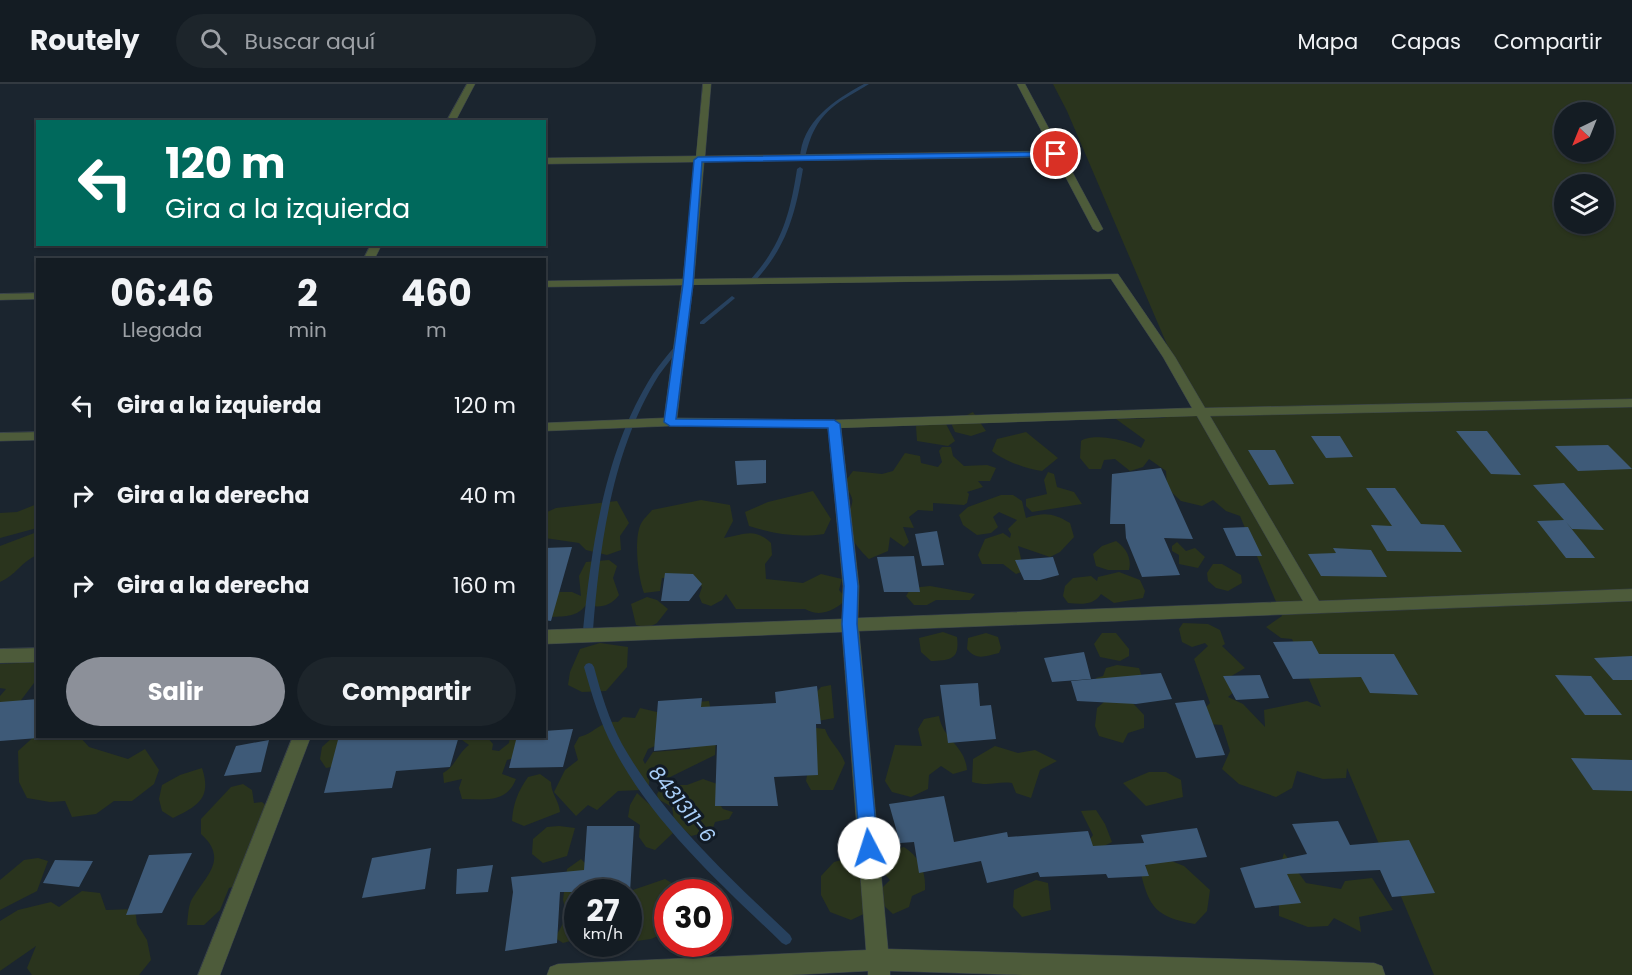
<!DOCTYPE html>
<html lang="es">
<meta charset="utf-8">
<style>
:root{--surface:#141c23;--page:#1d252b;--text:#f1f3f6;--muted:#9da1a6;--line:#333a41;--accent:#8c9099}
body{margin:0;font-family:Poppins,sans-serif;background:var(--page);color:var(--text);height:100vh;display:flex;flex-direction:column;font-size:22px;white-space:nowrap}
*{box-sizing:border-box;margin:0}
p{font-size:20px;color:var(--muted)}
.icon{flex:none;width:33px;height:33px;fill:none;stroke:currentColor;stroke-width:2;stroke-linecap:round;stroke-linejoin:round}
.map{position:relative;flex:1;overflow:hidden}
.side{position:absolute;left:36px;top:174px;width:510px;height:480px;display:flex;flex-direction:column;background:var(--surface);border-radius:0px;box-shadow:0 2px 4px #0004,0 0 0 2px var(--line)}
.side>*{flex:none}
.top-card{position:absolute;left:36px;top:36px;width:510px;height:126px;border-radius:0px;box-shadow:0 2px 4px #0004,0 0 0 2px var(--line);background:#00695c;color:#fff;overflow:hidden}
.needle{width:39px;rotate:223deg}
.controls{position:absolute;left:1554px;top:18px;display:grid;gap:12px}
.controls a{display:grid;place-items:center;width:60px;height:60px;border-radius:50%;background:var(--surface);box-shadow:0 2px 4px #0004,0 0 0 2px var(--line);font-size:30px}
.speed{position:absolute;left:564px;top:795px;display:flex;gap:12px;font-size:30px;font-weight:700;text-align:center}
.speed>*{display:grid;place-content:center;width:78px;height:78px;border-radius:50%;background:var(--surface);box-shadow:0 2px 4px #0004,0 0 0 2px var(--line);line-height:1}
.speed small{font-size:15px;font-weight:400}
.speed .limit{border:9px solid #d22;background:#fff;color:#111}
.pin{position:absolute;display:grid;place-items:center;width:51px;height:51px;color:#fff;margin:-26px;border:3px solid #fff;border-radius:50%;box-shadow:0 2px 6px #0007}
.me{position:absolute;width:66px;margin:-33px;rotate:355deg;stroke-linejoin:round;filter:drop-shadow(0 0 4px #0008)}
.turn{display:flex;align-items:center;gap:21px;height:126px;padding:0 30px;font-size:27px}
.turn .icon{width:78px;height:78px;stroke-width:2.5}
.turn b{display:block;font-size:42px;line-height:51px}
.eta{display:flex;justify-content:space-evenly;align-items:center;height:102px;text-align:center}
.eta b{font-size:36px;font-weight:700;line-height:42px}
.primary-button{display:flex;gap:12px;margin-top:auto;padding:12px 30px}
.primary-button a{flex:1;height:69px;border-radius:36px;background:var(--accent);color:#fff;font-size:24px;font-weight:700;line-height:69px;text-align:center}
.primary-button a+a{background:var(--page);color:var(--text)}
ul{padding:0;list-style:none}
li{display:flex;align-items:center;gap:18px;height:90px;padding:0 30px}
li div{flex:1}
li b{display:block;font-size:22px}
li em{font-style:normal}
header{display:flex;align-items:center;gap:36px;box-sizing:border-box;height:84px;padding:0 30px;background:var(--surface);border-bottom:2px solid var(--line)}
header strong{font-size:28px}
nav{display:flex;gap:33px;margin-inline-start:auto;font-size:21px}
.search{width:420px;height:54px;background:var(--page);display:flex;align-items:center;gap:15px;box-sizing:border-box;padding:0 21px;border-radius:33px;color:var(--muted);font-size:22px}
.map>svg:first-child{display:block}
.green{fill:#2a341d;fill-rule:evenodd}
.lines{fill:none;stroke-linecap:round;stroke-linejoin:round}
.stream{fill:#27415e;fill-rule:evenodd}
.building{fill:#3e5a78}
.street-casing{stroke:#39424c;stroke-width:1}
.street{fill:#4d5b3a;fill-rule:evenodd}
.route{fill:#1a73e8;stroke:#114b97;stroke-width:1.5}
.labels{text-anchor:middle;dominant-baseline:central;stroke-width:6;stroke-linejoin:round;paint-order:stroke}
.near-water-label{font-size:20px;font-style:italic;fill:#aad0fa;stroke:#121b25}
</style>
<header>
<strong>Routely</strong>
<div class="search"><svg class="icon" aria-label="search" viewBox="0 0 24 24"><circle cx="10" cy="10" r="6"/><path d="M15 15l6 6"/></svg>Buscar aquí</div>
<nav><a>Mapa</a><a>Capas</a><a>Compartir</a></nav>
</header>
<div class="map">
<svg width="1632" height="891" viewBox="0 0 1632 891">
<rect width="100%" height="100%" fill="#1b252f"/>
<!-- green -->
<path class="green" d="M1053,0H1632V891H1434L1347,684L1346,694L1323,695L1297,687L1292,704L1276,713L1239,700L1222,685L1230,667L1222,641L1208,640L1203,626L1210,619L1194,575L1208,562L1205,559L1192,563L1182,558L1179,545L1183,539L1208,540L1220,546L1225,560L1222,562L1245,584L1228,594L1236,606L1228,613L1243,620L1265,643L1264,626L1307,617L1321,623L1292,555L1281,554L1266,543L1282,532L1240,432L1226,427L1213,416L1202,422L1181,417L1167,404L1166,387L1149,375L1143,383L1130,387L1115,375L1104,376L1101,385H1089L1080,374L1081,357C1092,348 1131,357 1141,364L1145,356L1116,335L1163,334L1190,326L1198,333L1067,27ZM1564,28H1604V68H1564ZM1564,100H1604V140H1564Z
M973,328L986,347L971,352L955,348L951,339Z
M931,339L946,340L955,357L948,362L917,357L916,342Z
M1026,348L1058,374L1042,387C1027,385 1004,377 992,367L997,355Z
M942,363H951L953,372L964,382L987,381L996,384L990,397H978L983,403L967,408L969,410L967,419L964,421L933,419V427L918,426L909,433L914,444L903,443L909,458L904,463L890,453L888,467L869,475C859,465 844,449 848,434C853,413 856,420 844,399L853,387L882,390L893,387L905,369L920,372L921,379L938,383L942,378L939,367Z
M1048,388L1054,390L1057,403L1074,408L1082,420L1032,428L1026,422V415L1047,410L1044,396Z
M813,407L831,435L824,450C797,454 774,450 749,442L745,428L768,418Z
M1001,411H1013L1022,417L1026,434C1045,428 1053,429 1070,439L1074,453L1060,468L1050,473L1018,462L1024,487L1016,490L1003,480H982L978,471L985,455L1003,449L1010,454L1011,450L1008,445L1017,436L999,428L993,433L998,443L991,449L977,451L963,441L959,431L968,423Z
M701,416L730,421L733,437L724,454C744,451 754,443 771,459L772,471L765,480L766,495L803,499L821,490L842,495L839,506L847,515C835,526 821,534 805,525H736L726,510L722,516L711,522L702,519L699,512L702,503L694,493L662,494L660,507L644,509C638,494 634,457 640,442C642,436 648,431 652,426Z
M617,417L629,439L620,452L621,466L607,471L586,466L579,459L545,454V429L556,424Z
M37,420V444L0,454V429L17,428Z
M37,448V471C22,477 15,492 0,498V462Z
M1116,457C1126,464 1132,474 1129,486H1108L1096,482L1093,470L1102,462Z
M1177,458L1186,467L1195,464L1205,473L1198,484L1179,480V471L1172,467V462Z
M609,476L617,482L613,494L619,511C610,523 600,524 586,521C577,533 566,532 552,533L556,508H572L581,512L579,492L586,478Z
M1213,480H1222L1241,491L1242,499L1228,507L1216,504L1208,497L1207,489Z
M1119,488L1140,496L1145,507L1143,514L1114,519L1101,510C1093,522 1081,520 1068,519L1063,512L1065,502L1073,494L1091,492L1097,497L1098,493Z
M930,502L975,510L970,516H936L927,521H914L906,512L911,504Z
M647,513L657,516L668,525L657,539L648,544L636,541L631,520Z
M943,548L957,553C960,576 950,576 931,577L921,568L919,554Z
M986,549L998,553L1001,564L999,569C985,572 977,577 967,565L968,554Z
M1102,549H1116L1129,565V572L1120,577L1100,573L1094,560Z
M600,559L628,563L627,583L606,607L582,608L568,601L570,588L580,565Z
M37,578V595L0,644V612L6,605L0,604V580Z
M1117,581L1139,584L1142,593L1097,601L1096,594L1103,592L1106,584Z
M831,601L834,634L818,637L815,610L821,603Z
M1129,615L1144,631V644L1128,649L1123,659L1099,652L1095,642L1097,624L1104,618Z
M709,617L716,655L715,671L658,699L649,696V701L641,706L618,707L597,726L588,721L576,732L554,708L565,686L578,676L574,662L579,653C594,650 601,636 618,638L623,633L635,634L640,624L661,629L660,660L648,665L643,676L645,680L653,668L690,665L696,618Z
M939,632C943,656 965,661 967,686L953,690L941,682L929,691L928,705L911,713L892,708L885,697L895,661L922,662L918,645L924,635Z
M816,644L825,645C830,659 840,665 845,679L833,706H811L806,697Z
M37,650L38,652L80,653L89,663L128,675L145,665L159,686L154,700L132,717H114L96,730L72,733L65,717L50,718L27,714L19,698L18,667Z
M333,653H367L346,680L326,684L320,675L322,663Z
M464,653H487L493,660L492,666L499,667L509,659L510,653H530L518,673L507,676L502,690L516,695C506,720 485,715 462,715L459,704L462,695L444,699L443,689C455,683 458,669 469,661L462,656Z
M995,662L1018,669L1035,666L1057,677L1040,686L1031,714L1016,709L1012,699C996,697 990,703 972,698L973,675Z
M202,684C212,714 198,722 173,734L162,727L159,715L162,701L180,691Z
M1149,688H1166L1181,696L1183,713L1146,722L1123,699Z
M540,690L551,698C551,710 559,716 560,728L524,742L512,737C513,720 518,707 528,693Z
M703,695L720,701L718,718L723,725L733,728L729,735L715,738L712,747L691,752L674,736L672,723L658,715L657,710L663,701H687Z
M243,700L252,706L254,719L262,718L273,728L249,799L229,804L220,826L204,841H187C188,834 188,824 191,817C204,793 230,776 201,750V735L231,703Z
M637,709L660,730L673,749L655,766L646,763L639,753L640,741L628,733L630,721Z
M1096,726L1105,740L1112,758L1100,764L1086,761L1093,751L1081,727Z
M559,742L575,744L567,772L543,779L532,770L533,755L547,743Z
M904,763C920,773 926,788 925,806L912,812L909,823L893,830L882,820V804L890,796L880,785C885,772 890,766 904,763Z
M1284,769L1306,799L1341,805L1345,797L1372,794L1393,826L1359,833L1361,848L1334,834L1328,842L1308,843L1279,832V786Z
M1159,772L1184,782L1210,806L1207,827L1195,840C1156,833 1149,824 1140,786Z
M852,773L864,774L868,828L851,836L830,828L821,811V792L834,778Z
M38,774L48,777L37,807L0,826V796L24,776Z
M581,775L587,781L585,808H578L577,855L563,859L555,854L567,832L563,816L567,785Z
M665,795L687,808H668L667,848L651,855L629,858L627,808Z
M1036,796L1048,799L1051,826L1022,833L1013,823L1014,806Z
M82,807L100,809L106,826L135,825L137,840L147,856L151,876L139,891H32L27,884L36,862L0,887V837L18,826L51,818L59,823Z"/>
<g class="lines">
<!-- stream -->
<path class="stream" d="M864,0H869C861,5 852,10 844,15C820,30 811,47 805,74L800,75C801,38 834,16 864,0Z
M800,83L803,85C795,131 787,162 755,197H751V195C782,160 790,130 797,85Z
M732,212L735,214L734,215L704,240H700V238Z
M678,260L681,262C674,272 666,281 659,291C612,366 600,460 593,546L591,549L588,550L585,549L583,546C592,459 605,365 653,290C660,280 668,270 676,261Z
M589,579L592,580L594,583C601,609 609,636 622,660C664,734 729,793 790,851L792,855L790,859L786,861L782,859C721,800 654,741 614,665C600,639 592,611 584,583L586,580Z"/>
</g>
<!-- building -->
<path class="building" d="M1456,347H1487L1521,391L1491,390Z
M1311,352H1340L1353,373L1326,374Z
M1608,361L1632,385L1578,387L1555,362Z
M1248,366H1275L1294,400L1269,401Z
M766,376V399L737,401L735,377Z
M1161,384L1193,455L1164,454L1180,491L1142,493L1126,454L1125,440H1110L1112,390Z
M1564,399L1604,446L1572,445L1566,438L1595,474H1566L1537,437L1564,436L1533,401Z
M1366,404H1395L1421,440L1444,441L1462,468L1387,467L1371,441L1392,442Z
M1248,443L1262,472H1236L1223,444Z
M937,447L944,481L922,482L915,450Z
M572,463L551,537L544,536V464Z
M1333,464L1371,466L1387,493L1321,492L1308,470L1336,469Z
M914,472L920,508H884L877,473Z
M1053,473L1059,491L1040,496H1024L1015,476Z
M665,489L693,490L702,500L689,517H661Z
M1312,557L1319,570H1394L1418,611L1370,609L1361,593L1293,595L1273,558Z
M1084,568L1091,595L1052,598L1044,574Z
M1632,572V596H1613L1594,574Z
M1161,589L1172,615L1136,620L1077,617L1071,597Z
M1260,591L1269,614L1236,616L1223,592Z
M1555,591L1591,592L1622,631H1585Z
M978,599L980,622L991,621L996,655L948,659L940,601Z
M817,602L821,640H816L818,691L774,693L778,722H715L717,661L654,667L658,617L702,614L701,623L776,619L775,608Z
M38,615V654L0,657V618Z
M1204,616L1225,671L1196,674L1175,619Z
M573,645L563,683L509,684L517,652H544V647Z
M339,652H459L450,683L396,687L392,704L324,709Z
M269,656L261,688L224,692L236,662Z
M1571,674L1632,676V707L1593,706Z
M944,712L954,758L1007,748L1008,753L1088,747L1093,762L1144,759L1141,751L1197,744L1207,773L1145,781L1149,792L1108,794L1106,790L1040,793L1038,788L987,799L981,777L919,789L914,758L900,759L889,720Z
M1338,737L1350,761L1409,756L1435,809L1392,813L1380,786L1287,790L1301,819L1255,824L1240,784L1307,770L1292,740Z
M587,742H634L630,808H560L557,859L505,867L513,808L511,793L584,786Z
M431,764L425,805L362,814L372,774Z
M192,769L162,829L126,831L149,771Z
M55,776L93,777L79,803L43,799Z
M493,781L488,808L456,810L457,785Z"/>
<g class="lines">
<!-- street casing -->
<g class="street-casing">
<path id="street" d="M467,0H475L455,38H446Z
M703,0H711L705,72L1052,67L1017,0H1025L1103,145L1098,148L1093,145L1055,73L704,78L694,195L1118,190L1175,273L1205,324L1632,315V323L1210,332L1319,517L1632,505V517L859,547L888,865L1374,879L1382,882L1385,891H1023L890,887V891H868V887L791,891H547L550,883L558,880L866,866L842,548L544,560V546L842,535L843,502L828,344L670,342L544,347V339L664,334L682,201L544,203V197L683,195L695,78L544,80V74L696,72ZM1111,195L1163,273L1192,324L834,336L677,334L693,201ZM1197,332L1303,517L858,534L859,502L841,344Z
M371,160H382L374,176H363Z
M38,209V215L0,216V210Z
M38,348V356L0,357V349Z
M38,564V578L0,579V565Z
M293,652H311L220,891H198Z"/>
</g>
<!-- street -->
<use href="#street" class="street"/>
</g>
<!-- route -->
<path class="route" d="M1056,68L1059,72L702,78L693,200L676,335L834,336L840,340L858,502L857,540L878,764L875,770L869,773L862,770L860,764L842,540L844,502L828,344L670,342L664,338L683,200L694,76L698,73Z"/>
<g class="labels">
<!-- near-water labels -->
<g class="near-water-label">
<text transform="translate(682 720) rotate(51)">8431311-6</text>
</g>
</g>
</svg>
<div class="controls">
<a><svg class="needle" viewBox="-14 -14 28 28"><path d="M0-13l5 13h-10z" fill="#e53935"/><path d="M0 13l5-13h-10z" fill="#9da1a6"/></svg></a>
<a><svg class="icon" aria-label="layers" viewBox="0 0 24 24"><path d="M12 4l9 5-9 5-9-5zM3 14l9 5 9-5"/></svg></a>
</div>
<div class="speed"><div>27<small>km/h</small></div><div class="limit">30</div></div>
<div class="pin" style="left:1056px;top:70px;background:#d93025"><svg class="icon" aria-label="arrive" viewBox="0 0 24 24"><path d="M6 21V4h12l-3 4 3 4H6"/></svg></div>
<svg class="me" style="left:869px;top:764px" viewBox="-20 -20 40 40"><circle r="19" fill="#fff"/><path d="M0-13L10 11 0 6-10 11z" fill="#1a73e8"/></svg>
<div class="top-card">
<div class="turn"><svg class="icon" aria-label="left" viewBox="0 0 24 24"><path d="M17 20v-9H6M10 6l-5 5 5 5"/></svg><div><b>120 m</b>Gira a la izquierda</div></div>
</div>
<section class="side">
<div class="eta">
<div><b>06:46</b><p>Llegada</p></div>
<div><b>2</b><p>min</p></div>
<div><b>460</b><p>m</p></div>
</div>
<ul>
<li><svg class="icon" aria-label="left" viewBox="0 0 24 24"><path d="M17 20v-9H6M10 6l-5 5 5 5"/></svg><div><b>Gira a la izquierda</b></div><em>120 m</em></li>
<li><svg class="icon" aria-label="right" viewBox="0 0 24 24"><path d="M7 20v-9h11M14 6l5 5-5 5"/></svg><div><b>Gira a la derecha</b></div><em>40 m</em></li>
<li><svg class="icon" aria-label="right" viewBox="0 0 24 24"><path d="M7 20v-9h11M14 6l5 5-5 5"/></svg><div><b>Gira a la derecha</b></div><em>160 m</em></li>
</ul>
<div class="primary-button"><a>Salir</a><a>Compartir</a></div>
</section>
</div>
